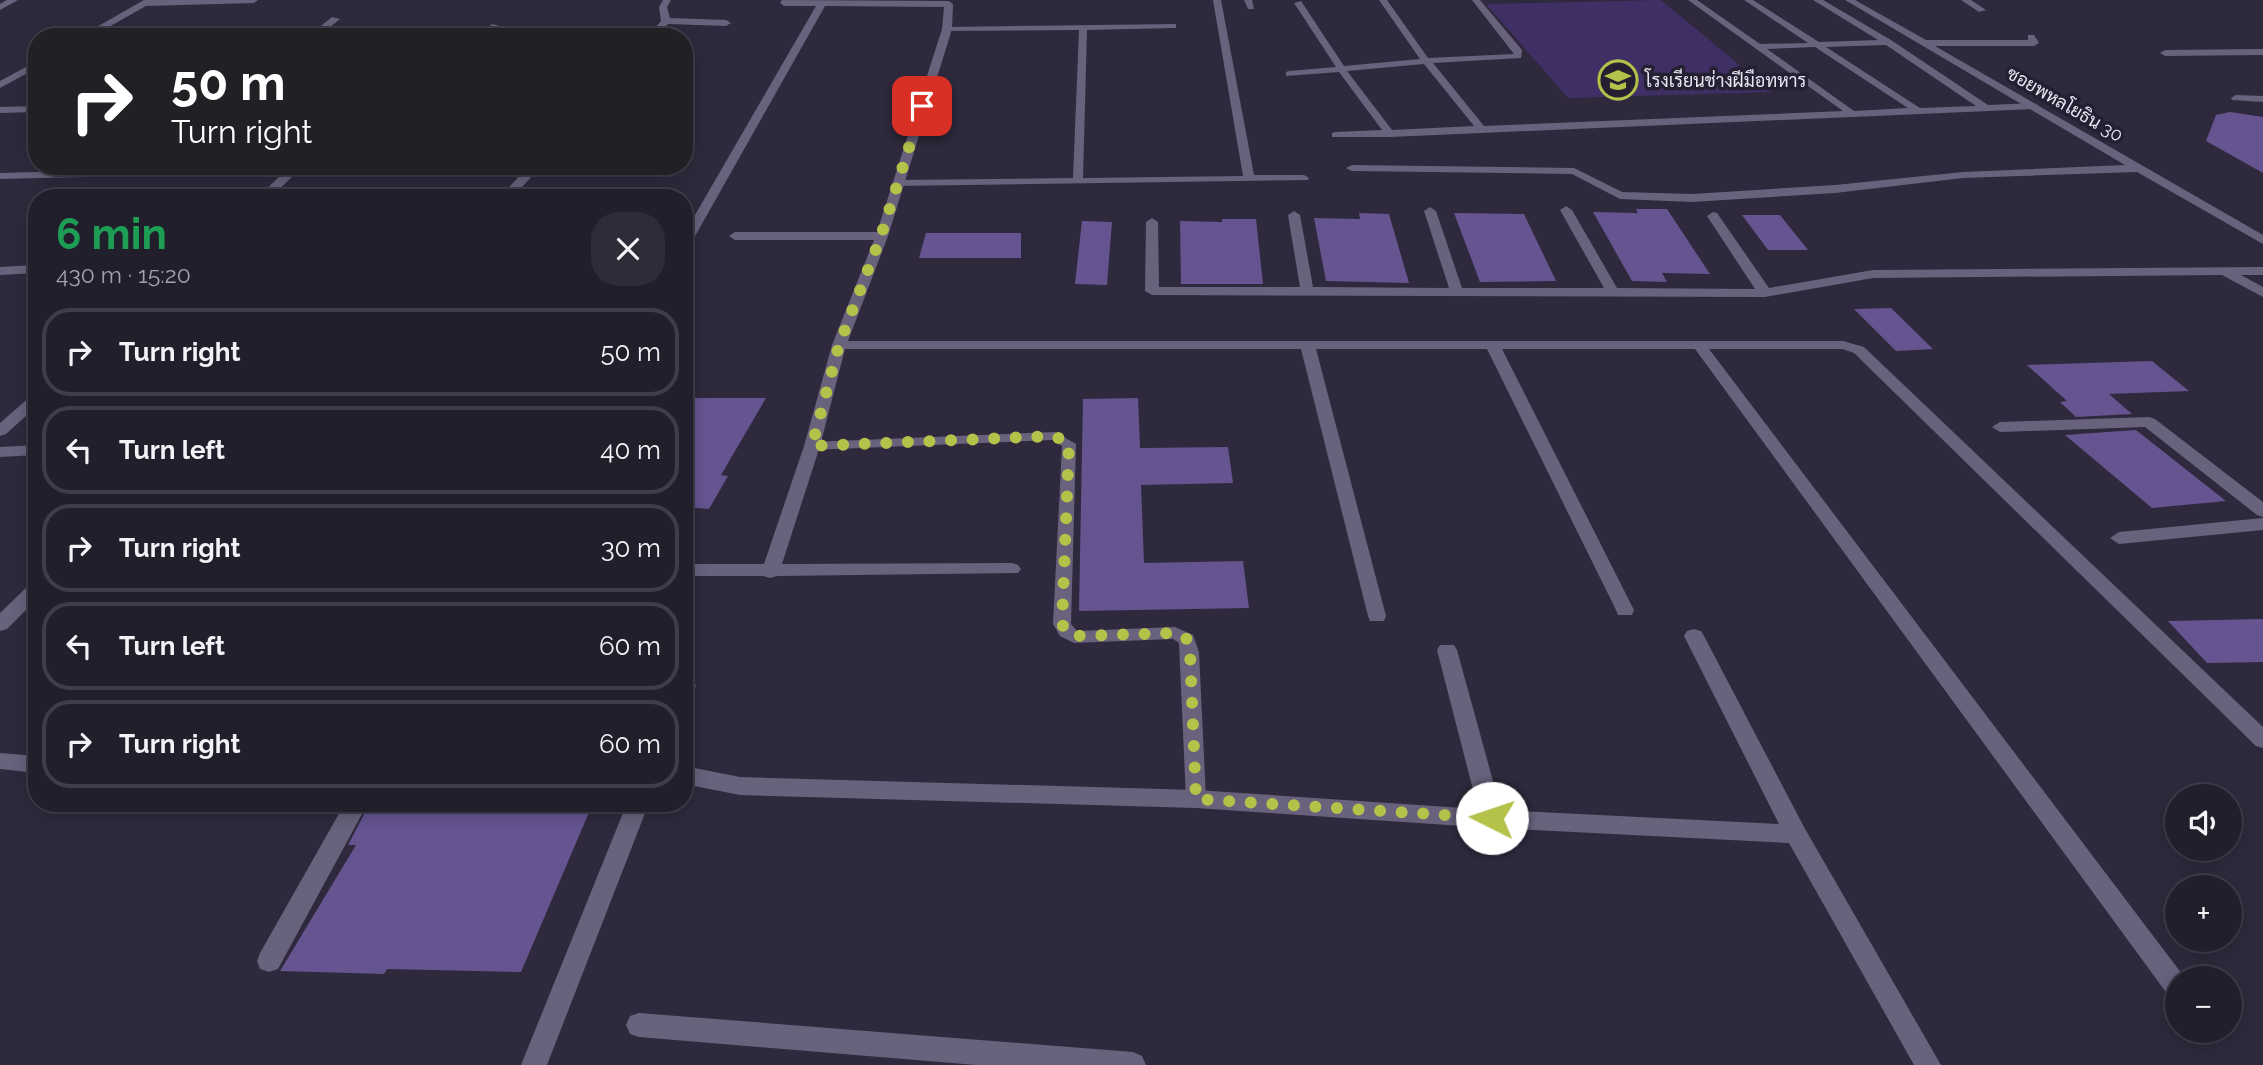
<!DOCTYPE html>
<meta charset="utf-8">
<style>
:root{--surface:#221f2d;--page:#2e2c39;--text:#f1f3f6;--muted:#a2a2aa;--line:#3f3d49}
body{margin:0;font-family:Raleway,Sarabun,sans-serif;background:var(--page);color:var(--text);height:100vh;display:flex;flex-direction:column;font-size:26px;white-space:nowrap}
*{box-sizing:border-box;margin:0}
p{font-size:23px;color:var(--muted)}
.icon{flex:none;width:38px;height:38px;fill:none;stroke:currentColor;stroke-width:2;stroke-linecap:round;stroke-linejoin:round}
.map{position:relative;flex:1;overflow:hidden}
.sheet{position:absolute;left:28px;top:189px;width:665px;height:623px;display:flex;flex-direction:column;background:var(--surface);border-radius:28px;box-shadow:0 4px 18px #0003,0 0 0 2px var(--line)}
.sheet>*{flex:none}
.top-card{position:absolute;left:28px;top:28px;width:665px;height:147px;border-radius:28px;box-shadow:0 4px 18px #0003,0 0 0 2px var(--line);background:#202124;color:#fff;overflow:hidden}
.tools{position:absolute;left:2165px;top:784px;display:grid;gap:14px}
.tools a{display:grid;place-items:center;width:77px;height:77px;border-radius:50%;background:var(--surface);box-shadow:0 4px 18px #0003,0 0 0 2px var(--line);font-size:35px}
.pin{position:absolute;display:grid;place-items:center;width:60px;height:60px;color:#fff;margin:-30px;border-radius:14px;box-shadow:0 4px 10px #0006}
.me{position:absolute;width:77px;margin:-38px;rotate:274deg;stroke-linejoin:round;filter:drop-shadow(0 0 5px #0008)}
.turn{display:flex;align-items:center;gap:24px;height:147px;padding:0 28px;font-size:32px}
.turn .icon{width:91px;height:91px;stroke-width:2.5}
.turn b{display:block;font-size:49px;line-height:60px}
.round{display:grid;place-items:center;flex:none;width:74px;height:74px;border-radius:28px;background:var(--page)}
.headline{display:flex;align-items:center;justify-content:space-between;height:119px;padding:0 28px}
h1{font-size:42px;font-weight:700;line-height:52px;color:#1e9e55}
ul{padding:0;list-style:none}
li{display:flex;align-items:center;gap:21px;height:88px;margin:0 14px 10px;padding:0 14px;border:4px solid var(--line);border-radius:28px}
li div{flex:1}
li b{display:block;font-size:26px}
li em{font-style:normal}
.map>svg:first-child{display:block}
.green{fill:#402f65}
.building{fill:#655490}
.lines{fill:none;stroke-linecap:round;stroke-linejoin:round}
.lane{fill:#68627d;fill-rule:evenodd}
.street{fill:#68627d;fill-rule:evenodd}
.route{stroke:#b4c24a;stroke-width:12;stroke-dasharray:0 21.6}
.labels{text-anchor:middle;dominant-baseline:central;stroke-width:7;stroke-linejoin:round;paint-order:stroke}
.far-poi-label{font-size:18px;fill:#e8e5f2;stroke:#242032;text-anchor:start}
.far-street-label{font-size:18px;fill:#e8e5f2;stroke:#242032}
</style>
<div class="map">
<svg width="2263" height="1065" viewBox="0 0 2263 1065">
<rect width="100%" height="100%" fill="#2e293c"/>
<!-- green -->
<path class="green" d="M1661,0L1772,92L1568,98L1486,4Z"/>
<!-- building -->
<path class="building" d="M2230,112L2263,117V173L2206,141L2216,115Z
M1636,209H1667L1710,274L1662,273L1667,282L1632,281L1593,212L1638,213Z
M1359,213L1389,214L1409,283L1326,281L1314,218L1360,219Z
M1454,213L1524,214L1556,281L1480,282Z
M1742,215H1780L1808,250H1768Z
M1222,219H1256L1263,284H1181L1180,221L1222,222Z
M1082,221L1112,222L1107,285L1075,284Z
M926,233H1021V258H919Z
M1891,308L1933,349L1896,351L1854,309Z
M2152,361L2189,391L2109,394L2132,414L2076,417L2060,402L2067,401L2027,365Z
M693,398H766L721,475L728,476L709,509L684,507V417Z
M1138,398L1140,448L1228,447L1233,483L1141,485L1144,563L1243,561L1249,608L1079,611L1083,399Z
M2136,430L2226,501L2152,508L2065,435Z
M2263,619V662L2207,663L2168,621Z
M370,803H593L521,972L387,969L384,974L280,971L356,845H348Z"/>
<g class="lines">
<!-- lane -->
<path class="lane" d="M1213,0H1221L1254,175H1304L1309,178L1308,180L897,186L892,183L897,180L1073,178L1079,30L944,31L943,29L947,27L1176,24V28H1173L1087,30L1083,178L1243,176Z
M1244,0H1252L1254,9H1248Z
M1379,0H1387L1428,58L1514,54L1472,0H1480L1522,50L1521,58L1433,63L1484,126L1843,111L1688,0H1697L1760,44L1808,43L1744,0H1753L1819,42L1878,40L1813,0H1823L1891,40L1988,105L2034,103L2039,106L2034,109L1390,137H1332V133L1335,132L1382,130L1339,72L1286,76V72L1289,71L1336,67L1294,3L1301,1L1344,66L1420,59ZM1886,45L1976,106L1920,108L1826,47ZM1815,47L1908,108L1854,111L1767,49ZM1424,64L1474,126L1392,130L1347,71Z
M1055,432L1076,444L1071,624L1077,631L1175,627L1193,635L1199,652L1206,799L1203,805L1196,807L1189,805L1186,799L1179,643L1173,639L1074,643L1060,636L1053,624L1062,446L1052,440L812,450L805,446L812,442Z"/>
<!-- street -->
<path class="street" d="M7,0H18L0,10V4Z
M144,0H258L254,3L146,6L91,37H79Z
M663,0H671L667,7L670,18L726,20L731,23L726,26L668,24L657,37H647L661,21L659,7Z
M782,0L949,1L953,4L952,29L888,236L848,341H1843L1864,347L2263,727V748L2256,746L1854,353L1842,349H1709L2185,978H2177V999L2168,995L1695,349H1502L1634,610L1632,615H1618L1616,610L1487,349H1316L1386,616L1384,621H1370L1368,616L1301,349H845L820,446L782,564L1012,563L1018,565L1021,569L1018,573L777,576L770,578L763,576H684V564H764L804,446L832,345L874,240H735L729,236L735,232H877L942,29L944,7L825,6L690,245L684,249V234L816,6H784L780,3Z
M1845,0H1855L1926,40H2028V35H2034L2039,43L2034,46H1935L2263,235V244L2137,172L1963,178L1835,193L1692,202L1620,199L1572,174L1352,171L1346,168L1352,165L1574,168L1622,192L1692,194L1835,185L1963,172L2125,165Z
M1961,0H1971L1986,10L1979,12Z
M332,17L340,19L318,37H307Z
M492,24L500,26L488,37H477Z
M2263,49V55L2165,56L2160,53L2165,50Z
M37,61V68L0,88V81Z
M2236,95L2263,96V102L2232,100L2231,98Z
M37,106V112L0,113V107Z
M252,166H542L539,170L638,171L644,174L638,177L532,176L512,198H499L523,172H297L270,198H257L284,172L0,179V173Z
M1566,206L1572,210L1617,288L1755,289L1707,216L1713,212L1717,213L1769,288L1873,270L2263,267V275H2241L2263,287V297L2222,275L1873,278L1765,297L1152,295L1145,291L1146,222L1152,218L1158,222L1159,287H1300L1288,215L1294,211L1300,215L1313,287L1449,288L1424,211L1430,207L1436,211L1462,288H1604L1560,210Z
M37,265V273L0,275V267Z
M37,393V406L6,434L0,436V423L32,395Z
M2149,417L2155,419L2263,502V517L2257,515L2145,427L2000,432L1992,427L2000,422Z
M37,445V455L0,457V447Z
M2263,518V530L2119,544L2110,538L2119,532Z
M37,582V599L7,629L0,631V613L30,584Z
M1694,629L1701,631L1704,636L1804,827L1941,1065H1914L1789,843L1492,828L1196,808L740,795L684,784V766L740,777L1196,790L1478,809L1437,650L1440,645H1454L1457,650L1501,810L1779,824L1684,636L1687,631Z
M684,679L693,681L696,686L691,694L684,696Z
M0,753L37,756V773L0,769Z
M345,803H368L278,969L269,972L260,969L257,961L260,953Z
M627,803H649L547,1065H521Z
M639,1013L1133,1052L1142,1056L1146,1065H976L639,1037L630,1034L626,1025L630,1016Z"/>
</g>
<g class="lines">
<!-- route -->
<path class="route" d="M922,106L881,236L839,345L812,446L1055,436L1069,444L1062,624L1066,632L1074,636L1175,633L1187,639L1190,652L1196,799L1492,818"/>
</g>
<!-- icons -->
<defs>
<g id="university-ring" transform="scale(2.0125)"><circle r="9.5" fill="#242032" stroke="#b4c24a" stroke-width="1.5"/><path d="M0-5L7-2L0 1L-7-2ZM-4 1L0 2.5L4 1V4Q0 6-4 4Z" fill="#b4c24a"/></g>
</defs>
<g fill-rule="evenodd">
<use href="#university-ring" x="1618" y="80"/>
</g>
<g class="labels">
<!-- far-poi labels -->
<g class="far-poi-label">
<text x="1645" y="80">โรงเรียนช่างฝีมือทหาร</text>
</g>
<!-- far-street labels -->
<g class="far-street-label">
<text transform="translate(2065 104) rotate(30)">ซอยพหลโยธิน 30</text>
</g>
</g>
</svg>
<div class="tools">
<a><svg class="icon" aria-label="sound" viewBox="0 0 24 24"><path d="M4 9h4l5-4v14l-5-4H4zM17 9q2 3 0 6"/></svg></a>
<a>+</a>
<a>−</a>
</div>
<div class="pin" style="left:922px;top:106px;background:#d93025"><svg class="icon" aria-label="arrive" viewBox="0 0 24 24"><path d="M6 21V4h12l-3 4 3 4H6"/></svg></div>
<svg class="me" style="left:1492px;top:818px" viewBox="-20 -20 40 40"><circle r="19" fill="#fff"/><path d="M0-13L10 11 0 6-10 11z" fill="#b4c24a"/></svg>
<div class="top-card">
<div class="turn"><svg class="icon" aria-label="right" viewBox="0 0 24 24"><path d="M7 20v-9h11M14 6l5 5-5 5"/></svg><div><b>50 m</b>Turn right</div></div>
</div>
<section class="sheet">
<div class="headline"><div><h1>6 min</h1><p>430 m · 15:20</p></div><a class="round"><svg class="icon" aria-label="close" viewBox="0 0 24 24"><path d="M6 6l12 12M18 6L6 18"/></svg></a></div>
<ul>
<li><svg class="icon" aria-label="right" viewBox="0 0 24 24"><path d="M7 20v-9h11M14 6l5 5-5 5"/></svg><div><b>Turn right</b></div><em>50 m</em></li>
<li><svg class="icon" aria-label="left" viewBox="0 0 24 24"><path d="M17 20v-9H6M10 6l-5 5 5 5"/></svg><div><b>Turn left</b></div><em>40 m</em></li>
<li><svg class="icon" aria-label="right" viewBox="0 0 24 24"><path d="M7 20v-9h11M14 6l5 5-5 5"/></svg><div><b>Turn right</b></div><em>30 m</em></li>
<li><svg class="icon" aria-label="left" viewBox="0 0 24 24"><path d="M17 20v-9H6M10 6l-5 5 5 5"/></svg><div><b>Turn left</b></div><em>60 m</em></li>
<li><svg class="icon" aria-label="right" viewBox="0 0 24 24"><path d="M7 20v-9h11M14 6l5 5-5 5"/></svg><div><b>Turn right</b></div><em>60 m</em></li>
</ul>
</section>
</div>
